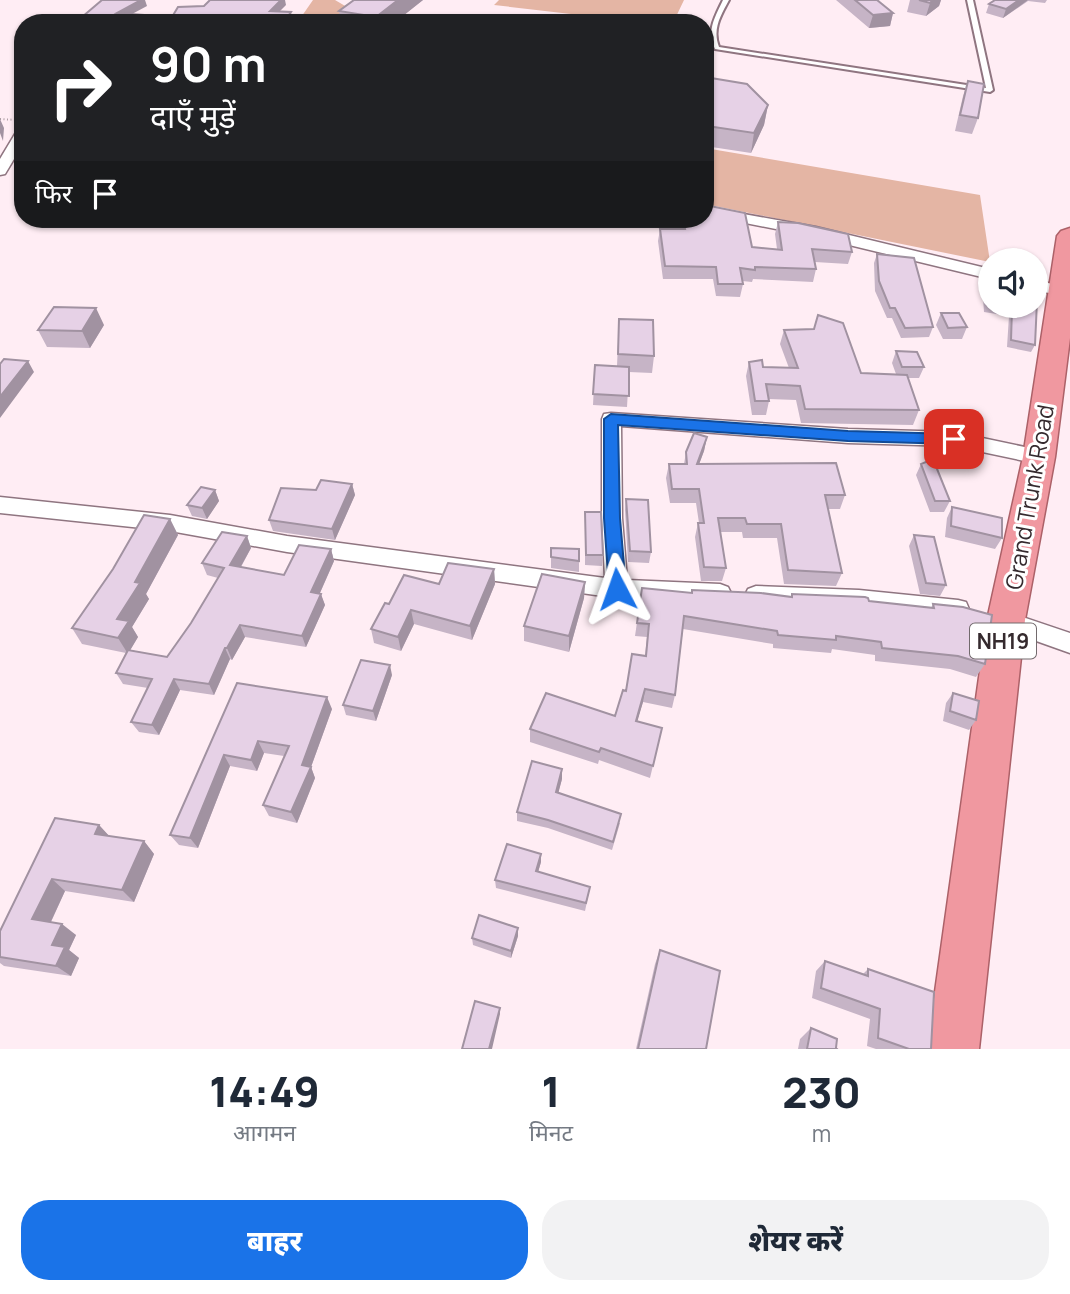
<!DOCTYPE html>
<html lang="hi">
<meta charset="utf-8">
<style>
:root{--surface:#fff;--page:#f2f2f3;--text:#1f2937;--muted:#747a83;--accent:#1a73e8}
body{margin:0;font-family:Manrope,"Noto Sans Devanagari",sans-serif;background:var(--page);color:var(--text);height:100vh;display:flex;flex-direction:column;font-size:26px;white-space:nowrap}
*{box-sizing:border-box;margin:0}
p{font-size:23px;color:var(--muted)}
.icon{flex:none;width:38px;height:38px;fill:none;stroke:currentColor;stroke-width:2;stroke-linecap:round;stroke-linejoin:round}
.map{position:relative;height:1049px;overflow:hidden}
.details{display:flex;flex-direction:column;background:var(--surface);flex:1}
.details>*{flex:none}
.banner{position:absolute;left:14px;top:14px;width:700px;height:214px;border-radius:28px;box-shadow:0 2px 5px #0004;background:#202124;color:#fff;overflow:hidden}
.fabs{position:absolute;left:978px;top:248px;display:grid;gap:14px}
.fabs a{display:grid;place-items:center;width:70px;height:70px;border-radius:50%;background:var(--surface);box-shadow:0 2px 5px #0004;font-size:35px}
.pin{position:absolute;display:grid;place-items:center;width:60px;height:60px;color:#fff;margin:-30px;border-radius:14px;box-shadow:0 4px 10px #0006}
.me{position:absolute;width:77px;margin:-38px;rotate:356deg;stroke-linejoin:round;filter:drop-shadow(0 0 5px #0008)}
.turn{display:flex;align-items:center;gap:24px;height:147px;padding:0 21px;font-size:32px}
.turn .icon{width:91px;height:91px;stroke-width:2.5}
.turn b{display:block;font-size:49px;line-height:60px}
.then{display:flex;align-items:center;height:66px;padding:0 21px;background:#0003;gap:14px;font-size:26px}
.eta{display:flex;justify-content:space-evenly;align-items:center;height:119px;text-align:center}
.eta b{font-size:42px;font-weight:800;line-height:49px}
.action{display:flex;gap:14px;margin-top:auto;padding:14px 21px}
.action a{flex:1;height:80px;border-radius:28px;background:var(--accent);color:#fff;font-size:28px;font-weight:800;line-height:80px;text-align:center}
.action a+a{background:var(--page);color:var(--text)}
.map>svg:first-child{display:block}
.green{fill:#e4b5a4}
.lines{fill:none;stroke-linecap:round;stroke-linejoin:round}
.service-casing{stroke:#8f7580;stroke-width:4}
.minor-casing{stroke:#8f7580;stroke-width:3}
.trunk-casing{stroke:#ac6168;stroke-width:3}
.path{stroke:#ac9da3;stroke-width:2;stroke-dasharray:1 2.5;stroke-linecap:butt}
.service{fill:#fff;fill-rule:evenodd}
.minor{fill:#fff;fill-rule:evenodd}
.trunk{fill:#f098a0;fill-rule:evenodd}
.wall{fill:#c6b4c6}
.shaded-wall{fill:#a192a1}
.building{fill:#e6d1e6;stroke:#a192a1;stroke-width:2}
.route{fill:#1a73e8;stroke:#114b97;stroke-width:2}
.labels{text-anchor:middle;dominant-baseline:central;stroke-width:6;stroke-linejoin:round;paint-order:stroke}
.shield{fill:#fff;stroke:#726a6d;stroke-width:2}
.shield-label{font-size:21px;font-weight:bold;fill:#352a2e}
.street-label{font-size:23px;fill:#352a2e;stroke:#fff}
</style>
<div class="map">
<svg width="1070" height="1049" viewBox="0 0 1070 1049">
<rect width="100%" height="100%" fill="#ffedf4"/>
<!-- green -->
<path class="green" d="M313,0H335L352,10L322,20V23H297Z
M499,0H684L673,23H649L494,5Z
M705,148L980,195L990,262L705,204Z"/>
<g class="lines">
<!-- service casing -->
<g class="service-casing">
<path id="service" d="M723,0H729C721,15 712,29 719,47L986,88L967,0H973L993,90L990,92L715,49C706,31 715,17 723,0Z"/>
</g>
<!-- minor casing -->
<g class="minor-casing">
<path id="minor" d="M23,128V144L5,174L0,175V159L18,129Z
M705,207L816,227L990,269V279L816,237L705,215Z
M1036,280L1068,288L1070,291L1062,296L1036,290Z
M611,413L848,429L954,432L1039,450L1046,452L1049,457L1046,462L1039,464L954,446L848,443L621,426L622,518L627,580L720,584L728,587L731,593L728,599L720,602L617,598L287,552L170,531L0,513V497L170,515L287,536L605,578L602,518V419L604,414Z
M756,586L859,590L958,600L966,602L969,609L966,616L958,618L859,608L756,604L748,601L745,595L748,589Z
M999,609L1070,633V653L991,625L988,618L991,611Z"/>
</g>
<!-- trunk casing -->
<g class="trunk-casing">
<path id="trunk" d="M1070,228V338L1055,457L1025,620L979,1049H927L987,620L1023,457L1057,236L1061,231Z"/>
</g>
<!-- path -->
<path class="path" d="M0,119L17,120"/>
<!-- service -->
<use href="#service" class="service"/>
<!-- minor -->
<use href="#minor" class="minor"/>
<!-- trunk -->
<use href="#trunk" class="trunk"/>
</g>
<!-- wall -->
<path class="wall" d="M354,0H423L394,23H341L339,11Z
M836,0H877L893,13L890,26L869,28Z
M910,0H941L939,6L926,16L907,12Z
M995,0H1047L1045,3L1028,1L1003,18L986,13L989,4Z
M705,77L768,105L764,125L751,153L705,146Z
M968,81L978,118L972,134L955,131L963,96Z
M597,219H626L625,221Z
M677,219H705L752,247L777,249L775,234L778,222L852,252L848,264L815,262L816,269L813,282L753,279L752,282L742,281L743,284L740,297L716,296L713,279H663L658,241L660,229H680Z
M877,254L933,327L929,337L901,338L892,318H887L875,291L874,263Z
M987,291L1036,306L1035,345L1031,352L1007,347L1009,316L984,312L983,298Z
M941,313L967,327L962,339H943L936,325Z
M619,319L654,356L652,373L629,372L627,407L593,405L595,365L617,366Z
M104,325L90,348L47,347L38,330Z
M784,330L861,373L896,374L892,363L896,351L924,367L919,378H908L919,410L913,425L801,423L796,400L769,399V401L766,415H752L746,376L749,362L763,367L789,368L780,344Z
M707,437L704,451L699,464L845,495L840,509H828L842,573L836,586L784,584L777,538H743L742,532H720L726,568L722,581H701L695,537L698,523H699L696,503H670L666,478L669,464H684L686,452Z
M921,464L950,501L944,512H930L916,475Z
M352,484L355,495L335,540L273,531L269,520L316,490Z
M215,490L219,501L207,519L192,516L187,505Z
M626,499L651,552L649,563L628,562L625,510Z
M952,507L1002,538L995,549L945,537L947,518Z
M585,512L603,555L602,566L585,565Z
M170,519L178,535L146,594L149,599L132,627L138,637L130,650L167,657L191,623L218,578L207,575L202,563L247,536L251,548L241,567L284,575L331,549L334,561L320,593L325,605L306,647L245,637L232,660L230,659L214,695L180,690L159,735L139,732L131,722L148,688L123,684L116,673L126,653L82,644L72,628Z
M914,535L946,585L940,596L920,594L909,546Z
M551,548L579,561V572L551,568Z
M494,569L495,584L472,640L414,624L401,651L374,643L371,629L389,604L439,584Z
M585,582L584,598L569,652L524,641V626Z
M642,588L691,593L791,597L792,594L931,608L933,604L985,664L976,677L950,669L875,661V655L832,649L831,653L773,648V644L683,629L675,695L672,708L643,702L637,721L662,728L650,778L599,760L598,764L530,742V729L615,716L645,656L647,637L635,636Z
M392,675L376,721L346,715L343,705Z
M237,683L332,709L311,767L315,778L297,823L269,816L263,805L284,756L264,753L257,771L230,766L198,848L179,845L170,835Z
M953,693L976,720L969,730L943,721L946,703Z
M562,779L558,793L620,823L612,850L548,828L517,821V812Z
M99,825L109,836L144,841L154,854L134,902L65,891L51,922L76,935L69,950L79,958L71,976L4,966L0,963V931Z
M541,862L538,872L590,887L585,911L496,888L495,880Z
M518,928V936L511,958L473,945L472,938Z
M660,950L706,1049H636L655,964Z
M825,961L863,974L868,969L931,1049H876L867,1046L870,1019L812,998L816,971Z
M811,1028L836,1048L837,1049H798L800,1039Z"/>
<!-- shaded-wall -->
<path class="shaded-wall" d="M141,0H145L147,6L119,21L117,13Z
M281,0H285L286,5L272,19L270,11Z
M398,0H423L394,23H377L376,17Z
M933,0H941L939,6L926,16L930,3Z
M1019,0H1028L1003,18L1006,9Z
M291,12L292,20L290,23H283Z
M893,13L890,26L869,28L873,15Z
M708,40L706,54L705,55V43Z
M768,105L764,125L751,153L754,133Z
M0,119L4,128L3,141L0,133Z
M96,308L104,325L90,348L82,331Z
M28,361L34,372L0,418V397Z
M707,437L704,451L694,478L697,464Z
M352,484L355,495L335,540L332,529Z
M215,490L219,501L207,519L202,508Z
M170,519L178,535L146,594L149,599L132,627L138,637L128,654L118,638L117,619L135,582Z
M247,536L251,548L235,577L230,565Z
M331,549L334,561L315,604L311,592Z
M494,569L495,584L472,640L470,626Z
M585,582L584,598L569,652V636Z
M321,594L325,605L306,647L302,636Z
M411,610L414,624L401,651L398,637Z
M240,625L245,637L232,660L227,648Z
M225,648L230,659L214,695L209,684Z
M390,665L392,675L376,721L373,711Z
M174,679L180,690L159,735L152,725Z
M645,689L643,702L634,733L636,721Z
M327,697L332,709L311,767L315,778L297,823L291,812L302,765Z
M258,741L264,753L257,771L251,760Z
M224,755L230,766L198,848L190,838Z
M562,769V779L556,802V792Z
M99,825L111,838L95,834Z
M144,841L154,854L134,902L122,890Z
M541,854V862L536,879V871Z
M52,879L65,891L47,930L32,919Z
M62,924L76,935L69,950L79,958L71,976L56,966L52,945Z
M518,928V936L511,958V951Z
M500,1008V1014L492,1049H489Z"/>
<!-- building -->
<path class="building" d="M102,0H141L117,13L172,17L178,7L204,6L210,0H281L270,11L291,12L283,23H75Z
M354,0H398L376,17L339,11Z
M855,0H877L893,13L873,15Z
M919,0H933L930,3Z
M995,0H1019L1006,9L989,4Z
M705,77L747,84L768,105L754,133L707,126L712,118L705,116Z
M968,81L984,84L978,118L960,115Z
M705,205L745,213L752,247L782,250L778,222L798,223L848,234L852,252L812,249L816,269L755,267V270L740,268L743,284H718L716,267L665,266L660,229H685L682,219H705Z
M877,254L914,258L933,327L905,328L895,308H890L879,281Z
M987,291L990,292V306L987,305Z
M1036,301H1037L1035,345L1011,340L1012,309L994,306H1036Z
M54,307L96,308L82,331L38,330Z
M941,313H959L967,327L948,328Z
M818,315L843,323L861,373L907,375L919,410L805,409L800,386L766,384L769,401H755L749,362L762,360L763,367L798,368L784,330L814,329Z
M619,319L653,320L654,356L618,354Z
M896,351L917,352L924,367H902Z
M4,359L28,361L0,397V364Z
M595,365L629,367V396L593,394Z
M694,433L707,437L697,464L836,463L845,495H825L842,573L788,570L781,524H747L745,518H718L726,568L704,567L698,523H704L699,489H672L669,464H687L686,452Z
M933,459L950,501H935L921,464Z
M321,480L352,484L332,529L269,520L281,488L316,490Z
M201,487L215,490L202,508L187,505Z
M626,499L648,500L651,552L630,551Z
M952,507L1002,518V538L951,526Z
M585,512H601L603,555H586Z
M144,515L170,519L135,582L140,583L117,619L129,621L118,638L72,628L113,569Z
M222,532L247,536L230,565L284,575L299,545L331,549L311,592L321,594L302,636L240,625L227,648H225L209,684L174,679L152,725L131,722L152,679L116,673L128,650L167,657L191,623L224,568L202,563Z
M914,535L934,537L946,585L926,583Z
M551,548L579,549V561L551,557Z
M448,563L494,569L470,626L411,610L398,637L371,629L385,603L389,604L404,575L439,584Z
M542,574L585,582L569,636L524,626Z
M642,588L692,593V590L761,593L792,597V594L865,597L868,598L869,601L934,608L933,604L963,607L992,615L985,664L958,656L882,648L881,642L836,636V640L778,635L777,631L684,616L675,695L645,689L636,721L662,728L653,766L601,748L599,752L530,729L546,693L615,716L623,690L626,691L632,654L646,656L649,624L637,623Z
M361,660L390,665L373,711L343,705Z
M237,683L327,697L302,765L311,767L291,812L263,805L289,746L258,741L251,760L224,755L190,838L170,835Z
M953,693L979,701L976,720L950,711Z
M532,761L562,769L556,792L621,814L613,842L548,820L517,812Z
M55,818L99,825L95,834L144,841L122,890L52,879L32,919L62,924L52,945L65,947L56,966L0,957V931Z
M507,844L541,854L536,871L590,887L586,903L495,880Z
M479,915L518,928L511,951L472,938Z
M660,950L720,971L706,1049H638Z
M825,961L868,976V969L934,992L931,1049H909L878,1038L880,1009L821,988Z
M475,1001L500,1008L489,1049H462Z
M811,1028L837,1039L836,1048L837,1049H807Z"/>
<!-- route -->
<path class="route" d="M611,414L848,431L954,434L961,439L954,444L848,441L618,425L620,518L626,589L623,594H611L609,589L604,518V419Z"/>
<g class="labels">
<!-- shield labels -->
<rect class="shield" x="970" y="623.5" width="66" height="35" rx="5"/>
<g class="shield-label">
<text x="1003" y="641">NH19</text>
</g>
<!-- street labels -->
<g class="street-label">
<text transform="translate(1029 497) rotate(-80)">Grand Trunk Road</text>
</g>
</g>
</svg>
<div class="fabs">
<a><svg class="icon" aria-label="sound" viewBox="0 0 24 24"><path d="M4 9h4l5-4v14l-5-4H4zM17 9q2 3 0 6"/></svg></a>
</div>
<div class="pin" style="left:954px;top:439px;background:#d93025"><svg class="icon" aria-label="arrive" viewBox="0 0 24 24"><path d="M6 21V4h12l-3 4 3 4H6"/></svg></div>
<svg class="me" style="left:617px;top:589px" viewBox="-20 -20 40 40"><path d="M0-17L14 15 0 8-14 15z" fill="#1a73e8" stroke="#fff" stroke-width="4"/></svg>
<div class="banner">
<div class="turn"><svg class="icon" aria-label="right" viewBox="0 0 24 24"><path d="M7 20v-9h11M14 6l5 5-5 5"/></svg><div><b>90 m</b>दाएँ मुड़ें</div></div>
<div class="then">फिर<svg class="icon" aria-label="arrive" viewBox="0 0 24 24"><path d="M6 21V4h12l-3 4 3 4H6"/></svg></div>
</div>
</div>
<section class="details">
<div class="eta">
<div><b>14:49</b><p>आगमन</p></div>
<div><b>1</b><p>मिनट</p></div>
<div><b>230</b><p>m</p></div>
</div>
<div class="action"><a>बाहर</a><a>शेयर करें</a></div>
</section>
